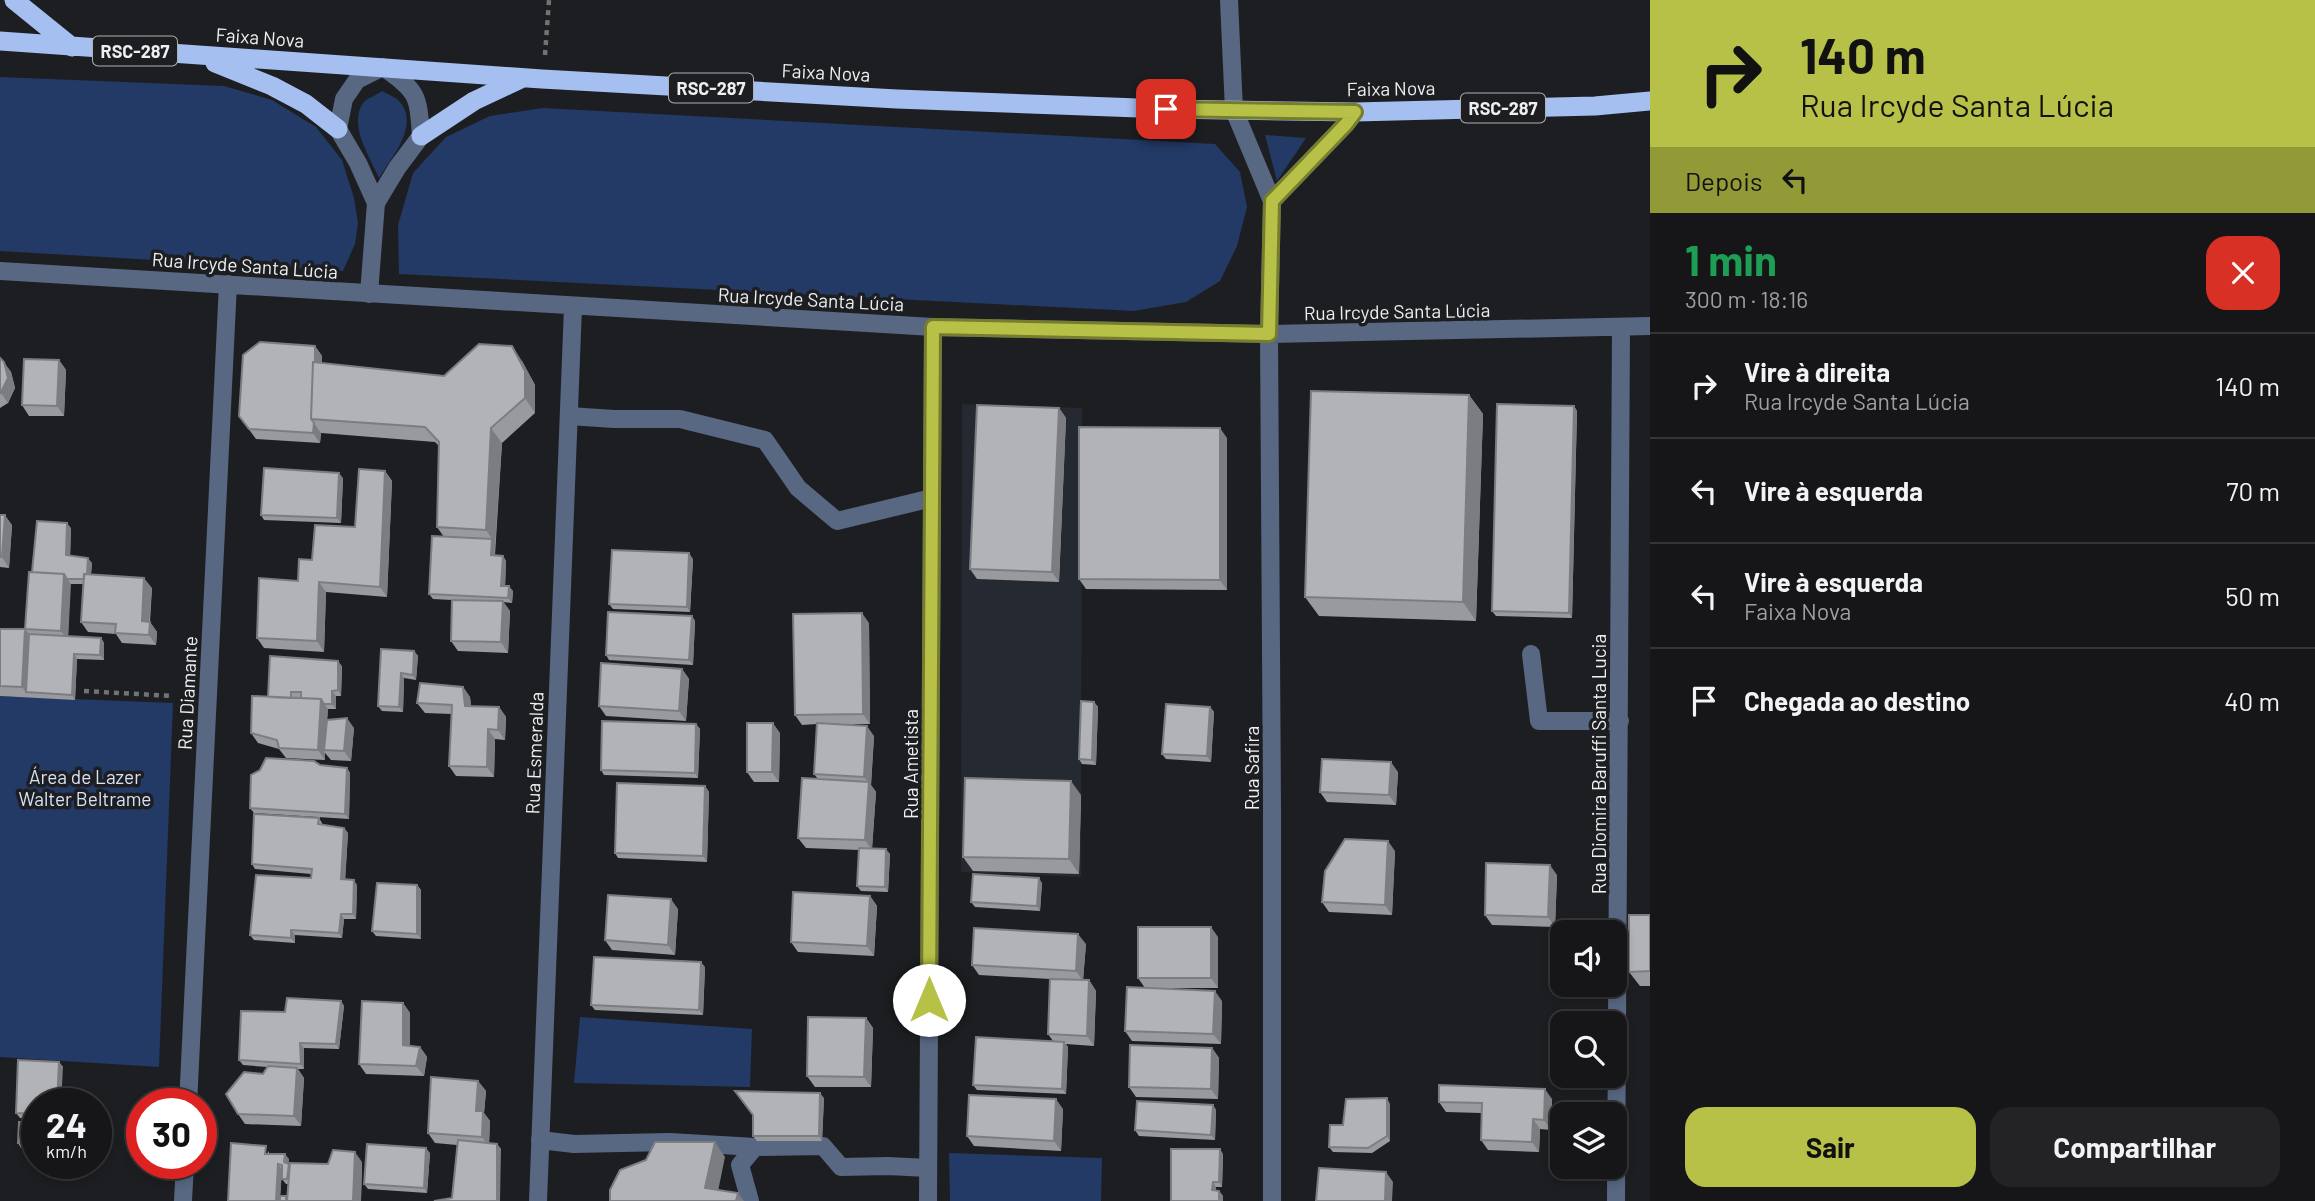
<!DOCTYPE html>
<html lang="pt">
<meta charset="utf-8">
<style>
:root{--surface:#161619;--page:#232326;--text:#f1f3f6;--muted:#9e9fa2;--line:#353538;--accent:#b7c147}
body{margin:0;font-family:Barlow,sans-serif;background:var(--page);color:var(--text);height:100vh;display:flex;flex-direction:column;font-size:26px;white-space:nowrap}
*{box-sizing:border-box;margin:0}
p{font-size:23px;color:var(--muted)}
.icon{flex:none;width:38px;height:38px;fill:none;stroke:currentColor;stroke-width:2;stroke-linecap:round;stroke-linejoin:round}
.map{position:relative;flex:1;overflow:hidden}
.details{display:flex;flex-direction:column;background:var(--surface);width:665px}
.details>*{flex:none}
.top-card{background:#b7c147;color:#111;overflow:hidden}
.tools{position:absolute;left:1550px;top:920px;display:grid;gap:14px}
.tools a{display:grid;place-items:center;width:77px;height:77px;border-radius:14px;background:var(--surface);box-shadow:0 4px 10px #0003,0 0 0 2px var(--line);font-size:35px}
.speed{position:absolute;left:21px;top:1088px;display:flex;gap:14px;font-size:35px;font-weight:700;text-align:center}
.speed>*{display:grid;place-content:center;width:91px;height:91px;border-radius:50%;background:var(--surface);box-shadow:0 4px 10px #0003,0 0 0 2px var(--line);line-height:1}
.speed small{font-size:18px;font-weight:400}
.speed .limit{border:10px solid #d22;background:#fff;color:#111}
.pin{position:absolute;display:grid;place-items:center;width:60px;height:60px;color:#fff;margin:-30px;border-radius:14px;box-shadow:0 4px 10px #0006}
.me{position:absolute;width:77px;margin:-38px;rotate:0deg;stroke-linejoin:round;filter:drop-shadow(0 0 5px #0008)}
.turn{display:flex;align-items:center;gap:24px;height:147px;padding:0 35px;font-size:32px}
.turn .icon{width:91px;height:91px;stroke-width:2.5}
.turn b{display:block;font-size:49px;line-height:60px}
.then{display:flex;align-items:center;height:66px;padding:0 35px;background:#0003;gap:14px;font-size:26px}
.round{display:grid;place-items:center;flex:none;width:74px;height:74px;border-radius:21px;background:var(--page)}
.summary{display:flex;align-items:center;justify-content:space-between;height:119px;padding:0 35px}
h1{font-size:42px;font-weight:700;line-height:52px;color:#1e9e55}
.cta{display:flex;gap:14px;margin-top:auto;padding:14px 35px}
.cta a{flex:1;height:80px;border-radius:21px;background:var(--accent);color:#111;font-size:28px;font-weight:700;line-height:80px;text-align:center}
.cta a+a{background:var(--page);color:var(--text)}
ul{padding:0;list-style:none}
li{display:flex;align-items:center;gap:21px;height:105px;padding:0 35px;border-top:2px solid var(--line)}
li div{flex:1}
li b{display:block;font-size:26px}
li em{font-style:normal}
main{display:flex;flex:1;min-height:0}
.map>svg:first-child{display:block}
.built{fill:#252931}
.green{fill:#233966}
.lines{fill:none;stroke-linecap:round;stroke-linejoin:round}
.path{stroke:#717375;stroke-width:4.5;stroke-dasharray:5 5;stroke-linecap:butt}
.service{stroke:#586782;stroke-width:18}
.minor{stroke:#586782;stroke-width:18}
.trunk{stroke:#a5bff1;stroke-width:19}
.wall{fill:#989a9d;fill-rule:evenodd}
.shaded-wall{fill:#7c7d80}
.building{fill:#b1b3b7;stroke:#7c7d80;stroke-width:2}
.route-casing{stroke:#777d2e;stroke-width:18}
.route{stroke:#b7c147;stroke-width:12}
.labels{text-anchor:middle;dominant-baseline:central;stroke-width:7;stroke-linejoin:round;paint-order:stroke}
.shield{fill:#1d1e21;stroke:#afb0b3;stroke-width:2}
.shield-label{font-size:18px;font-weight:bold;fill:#edeff1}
.street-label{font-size:19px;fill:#edeff1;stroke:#1d1e21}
.park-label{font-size:19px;fill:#d7e1f3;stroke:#1d1e21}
</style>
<main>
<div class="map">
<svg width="1650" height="1201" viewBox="0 0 1650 1201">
<rect width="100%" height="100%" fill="#1d1e21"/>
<!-- built -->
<path class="built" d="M962,404L1082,408L1081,877L961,872Z"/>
<!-- green -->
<path class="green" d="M0,77L224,86L272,100L316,127L342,160L354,198L358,223L355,244L343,271L0,251Z
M382,91C387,94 393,96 397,99C422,122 393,156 379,178C370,157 348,125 363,103C367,98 377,95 382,91Z
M543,108L1215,144L1240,172L1247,207L1237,246L1220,281L1186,302L1134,311L399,274L398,225L413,173L446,137L490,116Z
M1265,135L1306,138L1277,181Z
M0,696L173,703L159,1067L0,1057Z
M580,1017L752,1029L750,1087L574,1083Z
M949,1153L1102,1158L1101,1201H950Z"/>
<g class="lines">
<!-- path -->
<path class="path" d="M545,55L549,0
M84,691L173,696"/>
<!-- service -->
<path class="service" d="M1229,0L1234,110
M569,416L614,419H680L765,440L798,488L837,521L932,498
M1531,654L1539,721H1620
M540,1140L574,1144L670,1142L755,1147L823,1146L841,1167L888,1166L928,1168
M750,1201L740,1165L755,1147"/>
<!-- minor -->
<path class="minor" d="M1234,110L1272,201L1269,334L1272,808V1201
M1272,201L1346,124L1355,112
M0,271L933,327L1269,334L1650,326
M369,294L376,203L397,168L421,136C418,94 418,92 383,67L357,80L344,99L338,129L358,163L376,203
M188,1104L228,284
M183,1201L185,1164
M538,1201L573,307
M928,1201L933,327
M1616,1201L1621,328"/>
<!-- trunk -->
<path class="trunk" d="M14,0L72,47
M0,41L542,79L897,99L1166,109L1355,112L1595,106L1650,101
M215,63L272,86L306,104L338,129
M421,136L474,101L523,78"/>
</g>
<!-- wall -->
<path class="wall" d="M315,346L322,356V363L444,376L522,361L535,385V413L502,443L495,555L503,556L506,561L505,586L513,591L512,603L503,602L510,611L508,653L458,651L451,641L452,600L433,599L429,594L444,537L437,527L439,446L435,442L321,433L320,443L256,439L239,416Z
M0,358L11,372L15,388L8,403L0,408Z
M59,360L66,370L64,416H29L22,405Z
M1469,395L1483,414L1476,621L1319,616L1305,597Z
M1574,406L1577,411L1572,618L1496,616L1492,611Z
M1059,408L1066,418L1059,582L977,579L970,569Z
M1227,438V590L1086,589L1079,579Z
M385,471L392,481L387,597L326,592L324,652L264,648L257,638L312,560L355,527Z
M343,478L341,523L264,520L261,515Z
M0,515L12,525L9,568L0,567Z
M71,528L70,556L92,563L91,574L152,588L150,622L157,632L156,645L122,643L116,634L88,632L81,622L84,584H70L68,636L101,638L104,643V660L77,659L75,700L0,696V629H25L32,572Z
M693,559L690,612L613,609L609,604Z
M692,616L695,621L693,665L609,660L606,655Z
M869,623L870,724H832L874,736L871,785L876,792L872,848L890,854L888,892L861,891L857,886L859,850L806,848L798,838L818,779L814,774L817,724L802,725L795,715Z
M414,651L418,656L416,680L404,678L403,712L382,711L378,706Z
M342,666L341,696H336V709H328L327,720L354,728L351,761L331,760L325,753V760L286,758L279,749L258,743L251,733L268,697Z
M682,669L689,679L686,721L606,716L599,706Z
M463,687L470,697L471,706L499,707L506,717L505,740L495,739L494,777L456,776L449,766L452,714L425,713L417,703Z
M1094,702L1098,707L1096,765L1082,764L1079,759Z
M1210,707L1214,712L1211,762L1166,759L1162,754Z
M696,724L700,729L698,778L604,775L601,770Z
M780,733L779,782H754L747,772Z
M320,765L347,768L350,773L349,819L254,813L250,808Z
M1398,772L1396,805L1327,802L1320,792Z
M705,786L709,792L707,862L618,858L615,853Z
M1081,795L1079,874L973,871L963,857Z
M319,818L322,823V825L344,828L348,833L345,879L357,885L356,919H344L342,938L295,935V943L254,940L250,935L311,878V874L255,869L252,864Z
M1395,851L1392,915L1329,912L1322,902Z
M1557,875L1555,927L1492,925L1485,915Z
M1042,883L1040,911L975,907L971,902Z
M417,885L421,890V939L376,936L372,931Z
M870,896L877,906L874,956L798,952L791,942Z
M678,909L675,955L612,950L605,940Z
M1650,915V986H1640L1629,972Z
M1218,937V988H1148L1222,1001L1221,1044L1132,1041L1125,1031L1145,988L1138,978Z
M1086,944L1083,980H1089L1096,991L1094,1046L1066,1044L1068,1047L1066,1094L977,1090L973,1085L1053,1041L1048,1034L1050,979L979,975L972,965Z
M705,967L703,1015L595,1010L591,1005Z
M341,1001L344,1006L339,1049L304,1048V1069H298L304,1078L301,1126L245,1124L238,1114L267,1067L243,1065L239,1060L285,1012Z
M403,1003L410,1013V1046L420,1047L427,1057L424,1076L366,1074L359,1064Z
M866,1018L873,1028L871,1087H815L807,1076Z
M1212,1048L1219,1058L1218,1099L1136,1097L1129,1087Z
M59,1062L63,1067L37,1104V1119L20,1118L16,1113Z
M478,1081L486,1091L484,1113L490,1121L489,1143L497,1144L501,1149L452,1198L457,1145L435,1143L428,1133Z
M824,1098L822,1141H757L753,1136Z
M1552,1099L1551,1130L1540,1129L1539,1152L1488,1150L1481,1140V1113L1446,1112L1439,1102Z
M1390,1104V1141L1372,1153L1333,1152L1329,1147L1343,1125Z
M1213,1105L1216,1110L1215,1140L1139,1136L1135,1130Z
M1063,1109L1061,1151L974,1146L967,1136Z
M37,1123V1149L21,1148L18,1143Z
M269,1151V1154L289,1159L288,1164L362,1162L361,1201H228ZM282,1170V1179L286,1184H288L287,1198L286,1196H280Z
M430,1153L427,1193L368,1189L364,1184Z
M1223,1154L1222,1187H1216V1191H1219L1223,1196L1171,1201Z"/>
<!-- shaded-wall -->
<path class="shaded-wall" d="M315,346L322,356L321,419H314Z
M512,346L522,361L535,385V413L525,398Z
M59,360L66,370L64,416L57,406Z
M4,362L11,372L15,388L8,403L1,393Z
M1469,395L1483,414L1476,621L1463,602Z
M1574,406L1577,411L1572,618L1569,613Z
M1059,408L1066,418L1059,582L1052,572Z
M314,423L321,433L320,443L313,433Z
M491,428L502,443L494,560L491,555L492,539L486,530Z
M1220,428L1227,438V590L1220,580Z
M385,471L392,481L387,597L380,587Z
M339,473L343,478L341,523L337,518Z
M5,515L12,525L9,568L2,557Z
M67,523L71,528L70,560L66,555Z
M689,553L693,559L690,612L687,607Z
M503,556L506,561L505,591L501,586Z
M88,558L92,563L90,585L87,579Z
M64,574L71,584L68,641L61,631Z
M144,578L152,588L149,623L150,622L157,632L156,645L149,635L142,621Z
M319,582L326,592L324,652L317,641Z
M509,586L513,591L512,603L508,598Z
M503,601L510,611L508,653L501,642Z
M862,613L869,623L870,724L863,714Z
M692,616L695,621L693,665L689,660Z
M25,629L33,639L26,692L22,687Z
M101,638L104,643V660L100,655Z
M414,651L418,656L416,680L413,675Z
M74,654L77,659L75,700L72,695Z
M338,661L342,666L341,696L338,690Z
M682,669L689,679L686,721L679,711Z
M401,673L404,678L403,712L399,707Z
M463,687L470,697L472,716L465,706Z
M332,691L336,696V709L332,704Z
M321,699L328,709L325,750H324L325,753V760L318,750Z
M1094,702L1098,707L1096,765L1092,760Z
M499,707L506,717L505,740L498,730Z
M1210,707L1214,712L1211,762L1207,756Z
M347,718L354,728L351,761L344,751Z
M773,723L780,733L779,782L772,772Z
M696,724L700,729L698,778L695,773Z
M867,726L874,736L871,785L876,792L872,850L865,840L869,783L864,777Z
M488,729L495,739L494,777L487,767Z
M1391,762L1398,772L1396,805L1389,795Z
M347,768L350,773L349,819L345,814Z
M1071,781L1081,795L1079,874L1069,859Z
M705,786L709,792L707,862L703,856Z
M344,828L348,833L345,884L341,879Z
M1388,841L1395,851L1392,915L1385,905Z
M886,849L890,854L888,892L885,887Z
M1550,865L1557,875L1555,927L1548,917Z
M1039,878L1042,883L1040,911L1037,906Z
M354,880L357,885L356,919L353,914Z
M417,885L421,890V939L417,934Z
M870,896L877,906L874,956L867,946Z
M671,899L678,909L675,955L668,945Z
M341,914L344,919L342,938L339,933Z
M1211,927L1218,937V988L1211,978Z
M291,930L295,935V943L291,938Z
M1078,934L1086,944L1083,981L1076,971Z
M701,962L705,967L703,1015L699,1010Z
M1089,980L1096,991L1094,1046L1087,1036Z
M1215,991L1222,1001L1221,1044L1213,1034Z
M341,1001L344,1006L339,1049L336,1044Z
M403,1003L410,1013V1055L403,1045Z
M866,1018L873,1028L871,1087L864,1077Z
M1064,1042L1068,1047L1066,1094L1062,1089Z
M300,1043L304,1048V1069L301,1064Z
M420,1047L427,1057L424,1076L416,1066Z
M1212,1048L1219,1058L1218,1099L1211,1089Z
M59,1062L63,1067L61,1104H57Z
M297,1068L304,1078L301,1126L294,1116Z
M478,1081L486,1091L484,1113L490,1121L489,1147L482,1137L476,1111Z
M1545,1089L1552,1099L1551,1130L1544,1120Z
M820,1093L824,1098L822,1141L819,1136Z
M1387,1098L1390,1104V1141L1387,1136Z
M1056,1099L1063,1109L1061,1151L1054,1141Z
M1213,1105L1216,1110L1215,1140L1211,1135Z
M1533,1119L1540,1129L1539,1152L1532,1142Z
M715,1142L725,1157L716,1201L705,1188Z
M497,1144L501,1149L500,1201H497Z
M426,1148L430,1153L427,1193L424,1188Z
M1220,1149L1223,1154L1222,1187L1219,1182Z
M355,1152L362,1162L361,1201H353Z
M285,1154L289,1159L288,1167L284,1162Z
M278,1164L282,1170L280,1201H276Z
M1386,1172L1393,1182L1392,1201H1385Z
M1213,1182L1216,1187V1195L1212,1190Z
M1219,1191L1223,1196V1201H1219Z
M738,1193L744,1201H736Z"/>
<!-- building -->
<path class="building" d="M260,342L315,346V362H313L311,419L314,423L313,433L249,429L239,416L243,355Z
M479,344L512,346L525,371V398L491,428L486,530L437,527L439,442L425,427L311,419L313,362L444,376Z
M0,358L4,362L8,378L0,394Z
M24,359L59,360L57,406L22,405Z
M1311,391L1469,395L1463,602L1305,597Z
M1497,404L1574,406L1569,613L1492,611Z
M977,405L1059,408L1052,572L970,569Z
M1079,427L1220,428V580L1079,579Z
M264,468L339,473L337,518L261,515Z
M359,469L385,471L380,587L319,582L317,641L257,638L259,578L298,581L299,559L312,560L315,525L355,527Z
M0,515H5L2,557H0Z
M37,521L67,523L66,555L88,558L87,574H84V579H67L64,574L32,572Z
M432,536L492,539L491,555L503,556L501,586H509L508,598L429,594Z
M612,550L689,553L687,607L609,604Z
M29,572L64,574L61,631L25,629Z
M84,574L144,578L142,621L150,622L149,635L115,633L116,624L81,622Z
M452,600L503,601L501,642L451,641Z
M608,612L692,616L689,660L606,655Z
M862,613L863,714L795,715L793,614Z
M0,629H25L22,687L0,686Z
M29,634L101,638L100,655L74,654L72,695L26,692Z
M381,649L414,651L413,675L401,673L399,707L378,706Z
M270,656L338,661V690L332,691V704H324L321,699L301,698V692H291V698L268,697Z
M601,663L682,669L679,711L599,706Z
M420,683L463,687L465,706L499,707L498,730L488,729L487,767L449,766L452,705L417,703Z
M252,696L321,699L318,750L279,748L277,740L251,733Z
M1081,701L1094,702L1092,760L1079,759Z
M1166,704L1210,707L1207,756L1162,754Z
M347,718L344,751L324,750L327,720Z
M602,721L696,724L695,773L601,770Z
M747,723H773L772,772H747Z
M817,723L867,726L864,777L814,774Z
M266,758L314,761L320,765L347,768L345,814L250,808L251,775L260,770Z
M1322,759L1391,762L1389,795L1320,792Z
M802,778L869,782L865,840L798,838Z
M965,778L1071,781L1069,859L963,857Z
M617,783L705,786L703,856L615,853Z
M254,814L319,818L318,824L344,828L341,879L354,880L353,914H341L339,933L291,930V938L250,935L256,875L311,878L312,869L252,864Z
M1345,839L1388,841L1385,905L1322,902L1325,871Z
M859,848L886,849L885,887L857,886Z
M1486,863L1550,865L1548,917L1485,915Z
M973,874L1039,878L1037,906L971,902Z
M377,883L417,885V934L372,931Z
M793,892L870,896L867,946L791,942Z
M608,895L671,899L668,945L605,940Z
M1629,915H1650V971L1629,972Z
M1138,927H1211V978H1138Z
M974,928L1078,934L1076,971L972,965Z
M594,957L701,962L699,1010L591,1005Z
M1050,979L1089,980L1087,1036L1048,1034Z
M1127,987L1215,991L1213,1034L1125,1031Z
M287,998L341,1001L336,1044L300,1043L301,1064L239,1060L241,1011L285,1012Z
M362,1001L403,1003V1045L420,1047L416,1066L359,1064Z
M808,1017L866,1018L864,1077L807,1076Z
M976,1037L1064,1042L1062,1089L973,1085Z
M1130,1045L1212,1048L1211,1089L1129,1087Z
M18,1060L59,1062L57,1104H37V1114L16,1113Z
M268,1066L297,1068L294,1116L238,1114L226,1094L244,1072L263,1074Z
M431,1077L478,1081L476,1111H483L482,1137L428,1133Z
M1439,1085L1545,1089L1544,1120L1533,1119L1532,1142L1481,1140L1482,1103L1439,1102Z
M735,1091L820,1093L819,1136H753V1115Z
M969,1095L1056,1099L1054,1141L967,1136Z
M1387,1098V1136L1368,1148L1329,1147L1330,1125H1343L1346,1099Z
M1137,1101L1213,1105L1211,1135L1135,1130Z
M19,1122L37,1123V1144L18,1143Z
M458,1140L497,1144V1201H434L452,1198Z
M655,1142H715L705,1188L738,1193L736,1201H610V1190L620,1170L646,1160Z
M231,1143L266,1146L265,1154H285L284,1162L289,1164L287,1179H282V1165L278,1164L276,1201H228Z
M367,1144L426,1148L424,1188L364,1184Z
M1171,1149H1220L1219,1182H1213L1212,1190L1219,1191V1201H1171Z
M333,1150L355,1152L353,1201H287L290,1163L328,1164Z
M1319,1168L1386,1172L1385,1201H1316Z
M280,1196H286V1201H280Z"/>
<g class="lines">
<!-- route casing -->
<g class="route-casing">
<path id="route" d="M929,1000L933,327L1269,334L1272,201L1346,124L1355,112L1166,109"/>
</g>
<!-- route -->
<use href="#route" class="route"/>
</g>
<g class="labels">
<!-- shield labels -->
<g class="shield">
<rect x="93" y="36.5" width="84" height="29" rx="5"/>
<rect x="669" y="73.5" width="84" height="29" rx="5"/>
<rect x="1461" y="93.5" width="84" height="29" rx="5"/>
</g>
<g class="shield-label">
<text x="135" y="51">RSC-287</text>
<text x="711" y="88">RSC-287</text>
<text x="1503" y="108">RSC-287</text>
</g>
<!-- street labels -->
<g class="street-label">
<text transform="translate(260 37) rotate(4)">Faixa Nova</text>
<text transform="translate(826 72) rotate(3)">Faixa Nova</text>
<text transform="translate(1391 88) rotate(-1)">Faixa Nova</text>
<text transform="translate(245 265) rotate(4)">Rua Ircyde Santa Lúcia</text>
<text transform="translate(811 299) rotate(3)">Rua Ircyde Santa Lúcia</text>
<text transform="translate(1397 311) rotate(-1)">Rua Ircyde Santa Lúcia</text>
<text transform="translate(187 693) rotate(-87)">Rua Diamante</text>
<text transform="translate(534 753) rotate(-88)">Rua Esmeralda</text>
<text transform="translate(910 764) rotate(-90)">Rua Ametista</text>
<text transform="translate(1598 764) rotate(-90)">Rua Diomira Baruffi Santa Lucia</text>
<text transform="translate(1251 768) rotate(-90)">Rua Safira</text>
</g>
<!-- park labels -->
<g class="park-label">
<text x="85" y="776">Área de Lazer<tspan x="85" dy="22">Walter Beltrame</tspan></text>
</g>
</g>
</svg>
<div class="tools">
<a><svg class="icon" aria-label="sound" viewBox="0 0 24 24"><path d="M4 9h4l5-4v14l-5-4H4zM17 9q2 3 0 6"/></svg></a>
<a><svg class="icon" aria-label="search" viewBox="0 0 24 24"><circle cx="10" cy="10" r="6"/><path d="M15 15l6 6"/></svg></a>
<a><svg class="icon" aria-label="layers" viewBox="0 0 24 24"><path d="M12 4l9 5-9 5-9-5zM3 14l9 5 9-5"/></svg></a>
</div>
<div class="speed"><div>24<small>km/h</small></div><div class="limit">30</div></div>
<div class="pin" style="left:1166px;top:109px;background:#d93025"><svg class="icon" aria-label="arrive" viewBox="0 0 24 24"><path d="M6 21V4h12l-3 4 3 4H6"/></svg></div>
<svg class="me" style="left:929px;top:1000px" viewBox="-20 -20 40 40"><circle r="19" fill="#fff"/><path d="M0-13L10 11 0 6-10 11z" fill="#b7c147"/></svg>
</div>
<section class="details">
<div class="top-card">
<div class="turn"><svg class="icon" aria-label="right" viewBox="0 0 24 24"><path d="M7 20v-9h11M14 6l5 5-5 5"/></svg><div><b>140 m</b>Rua Ircyde Santa Lúcia</div></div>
<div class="then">Depois<svg class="icon" aria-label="left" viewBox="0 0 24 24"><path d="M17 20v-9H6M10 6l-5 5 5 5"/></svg></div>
</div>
<div class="summary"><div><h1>1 min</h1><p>300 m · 18:16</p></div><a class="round" style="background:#d93025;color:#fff"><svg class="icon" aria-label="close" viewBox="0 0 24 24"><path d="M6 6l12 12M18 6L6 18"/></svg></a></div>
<ul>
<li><svg class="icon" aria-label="right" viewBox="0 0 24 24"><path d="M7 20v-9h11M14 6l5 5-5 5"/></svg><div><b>Vire à direita</b><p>Rua Ircyde Santa Lúcia</p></div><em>140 m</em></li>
<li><svg class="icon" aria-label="left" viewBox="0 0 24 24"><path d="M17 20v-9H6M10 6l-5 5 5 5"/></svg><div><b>Vire à esquerda</b></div><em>70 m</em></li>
<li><svg class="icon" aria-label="left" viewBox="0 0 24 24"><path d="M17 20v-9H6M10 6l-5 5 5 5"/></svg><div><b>Vire à esquerda</b><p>Faixa Nova</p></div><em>50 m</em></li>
<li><svg class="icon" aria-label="arrive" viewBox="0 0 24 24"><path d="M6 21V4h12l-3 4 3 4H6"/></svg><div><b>Chegada ao destino</b></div><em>40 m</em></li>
</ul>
<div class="cta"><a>Sair</a><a>Compartilhar</a></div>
</section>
</main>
